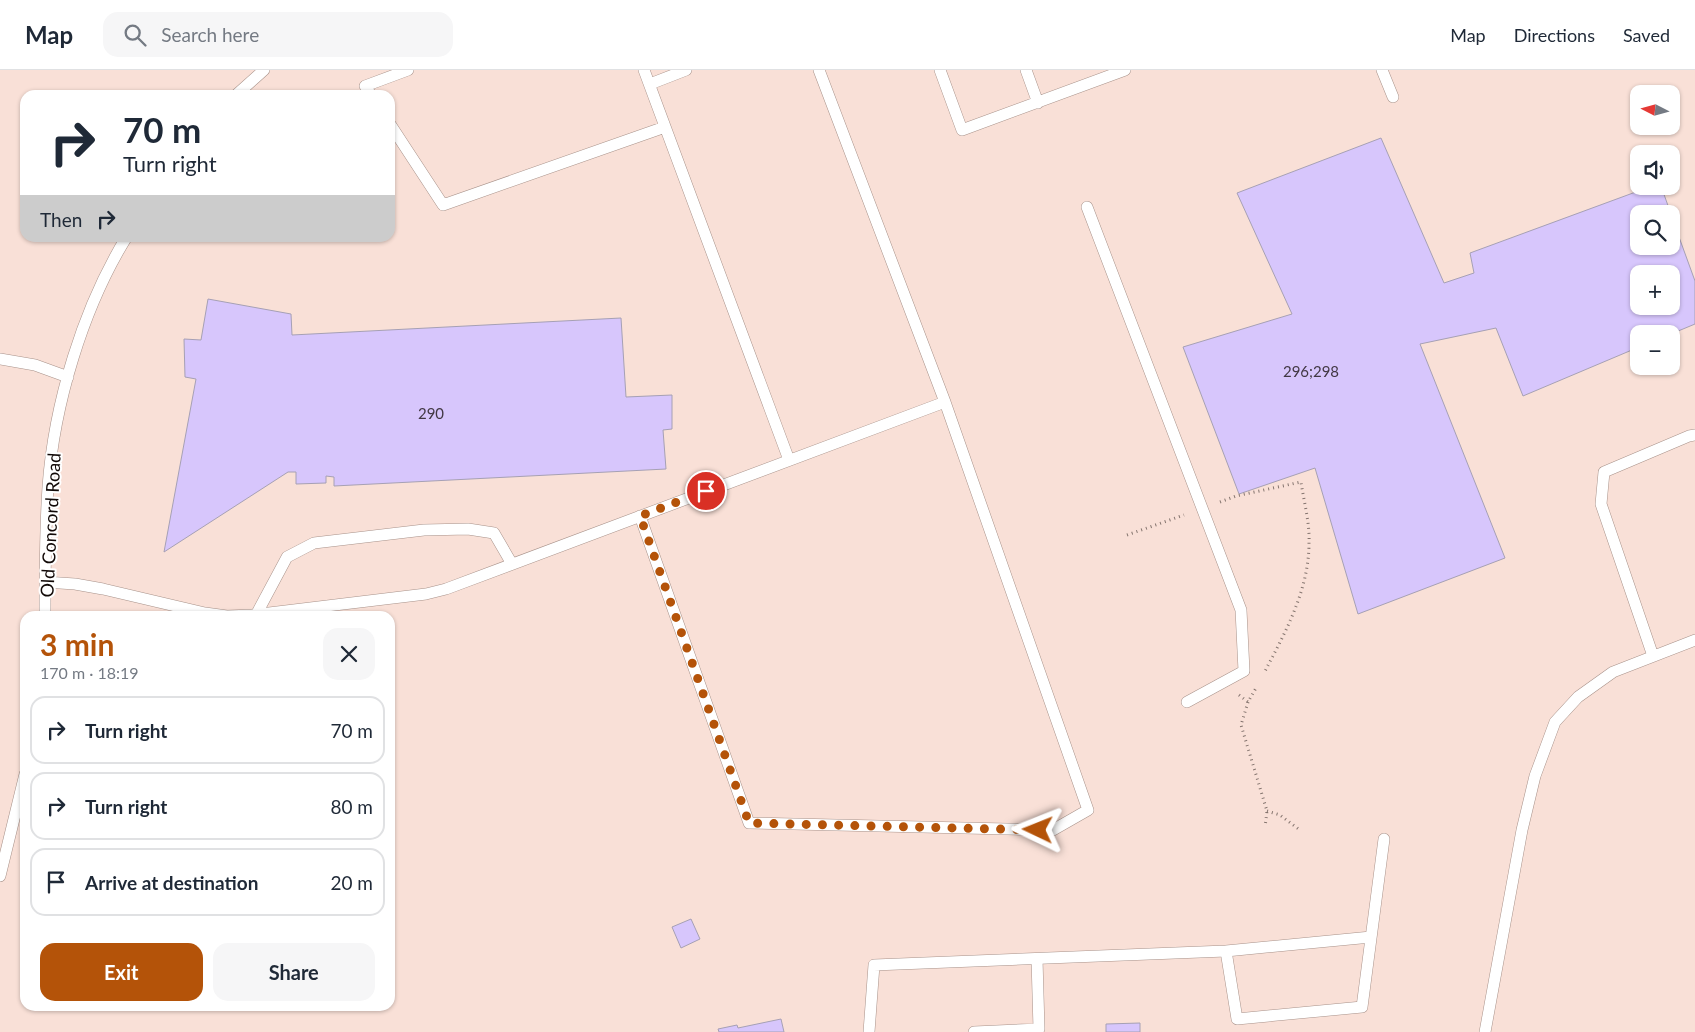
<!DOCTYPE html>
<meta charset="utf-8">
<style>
:root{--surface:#fff;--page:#f6f6f7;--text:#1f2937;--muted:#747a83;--line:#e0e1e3;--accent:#b45309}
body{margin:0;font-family:Lato,sans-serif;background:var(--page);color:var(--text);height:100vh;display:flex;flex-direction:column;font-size:19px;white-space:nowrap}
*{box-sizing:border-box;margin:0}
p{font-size:16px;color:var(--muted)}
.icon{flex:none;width:28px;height:28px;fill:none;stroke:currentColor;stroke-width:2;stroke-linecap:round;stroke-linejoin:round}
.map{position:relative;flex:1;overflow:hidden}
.drawer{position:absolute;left:20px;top:541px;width:375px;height:400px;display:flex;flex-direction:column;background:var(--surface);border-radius:15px;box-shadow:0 1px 4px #0004}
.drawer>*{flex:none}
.hud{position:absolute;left:20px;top:20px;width:375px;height:152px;border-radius:15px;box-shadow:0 1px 4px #0004;background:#fff;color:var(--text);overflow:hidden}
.needle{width:32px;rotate:276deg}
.buttons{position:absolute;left:1630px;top:15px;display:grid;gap:10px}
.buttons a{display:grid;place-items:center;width:50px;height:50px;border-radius:10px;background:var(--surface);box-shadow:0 1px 4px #0004;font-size:25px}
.pin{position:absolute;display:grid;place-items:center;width:42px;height:42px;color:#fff;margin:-21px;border:2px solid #fff;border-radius:50%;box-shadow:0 1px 5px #0007}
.me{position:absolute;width:55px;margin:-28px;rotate:272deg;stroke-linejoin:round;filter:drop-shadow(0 0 4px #0008)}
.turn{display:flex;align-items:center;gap:18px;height:105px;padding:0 20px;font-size:22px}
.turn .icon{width:65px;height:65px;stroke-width:2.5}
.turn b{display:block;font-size:35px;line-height:42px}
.then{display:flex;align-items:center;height:48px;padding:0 20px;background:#0003;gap:10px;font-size:19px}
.round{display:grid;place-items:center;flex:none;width:52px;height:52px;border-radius:15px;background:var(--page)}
.headline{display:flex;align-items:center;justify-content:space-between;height:85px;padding:0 20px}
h1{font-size:30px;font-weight:700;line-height:38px;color:var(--accent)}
.primary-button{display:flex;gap:10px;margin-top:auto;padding:10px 20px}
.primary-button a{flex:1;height:58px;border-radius:15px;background:var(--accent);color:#fff;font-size:20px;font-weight:700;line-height:58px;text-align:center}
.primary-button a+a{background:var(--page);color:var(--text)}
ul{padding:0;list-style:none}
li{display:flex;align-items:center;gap:15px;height:68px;margin:0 10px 8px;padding:0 10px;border:2px solid var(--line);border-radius:15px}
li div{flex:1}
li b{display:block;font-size:19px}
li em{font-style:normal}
header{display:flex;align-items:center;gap:30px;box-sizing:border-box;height:70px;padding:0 25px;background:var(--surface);border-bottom:1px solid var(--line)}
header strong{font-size:24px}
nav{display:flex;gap:28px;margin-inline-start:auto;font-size:18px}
.search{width:350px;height:45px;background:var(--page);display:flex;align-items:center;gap:12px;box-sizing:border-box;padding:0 18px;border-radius:15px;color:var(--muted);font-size:19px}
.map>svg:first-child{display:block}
.building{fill:#d7c6fc;stroke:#a6a0b4;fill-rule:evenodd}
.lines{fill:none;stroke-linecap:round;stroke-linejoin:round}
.lane-casing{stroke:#a8928a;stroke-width:12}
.path{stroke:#85756f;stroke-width:3;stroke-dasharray:1 4;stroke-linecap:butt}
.lane{stroke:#fff;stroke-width:11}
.route{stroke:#b45309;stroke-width:9;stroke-dasharray:0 16.2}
.labels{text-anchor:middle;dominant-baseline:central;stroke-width:4;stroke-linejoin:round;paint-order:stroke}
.number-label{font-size:15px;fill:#423844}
.street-label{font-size:18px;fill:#110907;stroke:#fff}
</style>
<header>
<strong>Map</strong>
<div class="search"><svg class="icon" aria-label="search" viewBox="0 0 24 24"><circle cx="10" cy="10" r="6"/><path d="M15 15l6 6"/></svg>Search here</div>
<nav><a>Map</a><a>Directions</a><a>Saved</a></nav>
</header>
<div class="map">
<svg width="1695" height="962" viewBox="0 0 1695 962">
<rect width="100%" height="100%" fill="#f9e0d7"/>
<!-- building -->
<path class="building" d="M1381,68L1444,213L1474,203L1470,183L1652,116H1661L1671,144H1639V176H1671V145L1695,211V254L1671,264H1639V277L1523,326L1496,258L1420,274L1505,488L1358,544L1315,398L1239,424L1183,277L1292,244L1237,123ZM1639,204H1671V236H1639Z
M208,229L291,244L292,265L621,248L626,327L672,325V359L663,360L666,399L334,416V407L326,406V413L296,414V402H288L164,482L196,309L185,307L184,269L201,270Z
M691,849L700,869L681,878L672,857Z
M781,949L784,962H719L718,959L737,955L738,958Z
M1140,953V962H1106V954Z"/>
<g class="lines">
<!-- lane casing -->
<g class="lane-casing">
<path id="lane" d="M644,0L789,390
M940,0L962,60L1125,0
M1026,0L1038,33
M1382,0L1393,27
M650,14L686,0
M236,25L264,0
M371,25L365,16L408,0
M390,54L443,135L665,57
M1087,137L1241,540L1244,601L1187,632
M0,289L35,295L68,307
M640,446L749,753L1053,760L1088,740L945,332L819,0
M45,512L75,514L103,519L205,543L227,546L252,545L426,524L446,519L945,332
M256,545L287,487L314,473L424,460L468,459L494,463L512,494
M45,546C45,503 45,460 48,417C54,334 83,238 126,168
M1653,586L1601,434L1604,402L1689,366L1695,365
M0,806L25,704
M1226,881L1371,867
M869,962L874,895L1226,881L1237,949L1362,937L1384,769
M974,962L1039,959L1037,889
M1485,962L1522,760L1535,706L1555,652L1578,627L1613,602L1695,570"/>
</g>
<!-- path -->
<path class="path" d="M1220,432L1236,426L1301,412C1304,432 1310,454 1309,473C1309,520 1285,563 1264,603
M1127,465L1184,445
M1239,625L1248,632L1256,618
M1248,632L1241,655L1267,741L1265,757
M1267,741L1280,745L1300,760"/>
<!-- lane -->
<use href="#lane" class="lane"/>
</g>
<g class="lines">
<!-- route -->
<path class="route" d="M706,421L640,446L749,753L1038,760"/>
</g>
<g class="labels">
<!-- number labels -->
<g class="number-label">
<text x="1311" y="301">296;298</text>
<text x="431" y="343">290</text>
</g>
<!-- street labels -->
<g class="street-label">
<text transform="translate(50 455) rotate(-87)">Old Concord Road</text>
</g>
</g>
</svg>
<div class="buttons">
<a><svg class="needle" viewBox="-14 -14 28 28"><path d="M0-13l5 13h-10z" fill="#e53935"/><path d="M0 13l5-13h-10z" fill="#747a83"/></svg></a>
<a><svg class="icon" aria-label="sound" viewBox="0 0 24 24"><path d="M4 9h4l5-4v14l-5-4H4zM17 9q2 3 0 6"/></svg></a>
<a><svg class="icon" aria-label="search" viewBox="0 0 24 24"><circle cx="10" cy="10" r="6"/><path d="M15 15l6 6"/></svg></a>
<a>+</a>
<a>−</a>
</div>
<div class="pin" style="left:706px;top:421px;background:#d93025"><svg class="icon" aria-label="arrive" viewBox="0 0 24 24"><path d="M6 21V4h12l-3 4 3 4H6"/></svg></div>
<svg class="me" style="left:1038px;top:760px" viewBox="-20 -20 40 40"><path d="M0-17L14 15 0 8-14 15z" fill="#b45309" stroke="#fff" stroke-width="4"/></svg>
<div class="hud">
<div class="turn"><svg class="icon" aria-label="right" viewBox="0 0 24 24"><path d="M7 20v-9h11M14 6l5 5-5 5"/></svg><div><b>70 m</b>Turn right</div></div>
<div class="then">Then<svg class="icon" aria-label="right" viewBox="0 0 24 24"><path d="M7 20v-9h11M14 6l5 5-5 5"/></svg></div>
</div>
<section class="drawer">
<div class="headline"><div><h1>3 min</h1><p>170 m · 18:19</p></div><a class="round"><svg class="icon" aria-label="close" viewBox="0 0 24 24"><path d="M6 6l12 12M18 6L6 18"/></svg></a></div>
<ul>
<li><svg class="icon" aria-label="right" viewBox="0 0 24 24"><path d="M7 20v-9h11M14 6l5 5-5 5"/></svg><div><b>Turn right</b></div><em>70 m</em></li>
<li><svg class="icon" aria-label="right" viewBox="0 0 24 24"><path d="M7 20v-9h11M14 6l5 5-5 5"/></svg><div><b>Turn right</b></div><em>80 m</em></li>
<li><svg class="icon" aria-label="arrive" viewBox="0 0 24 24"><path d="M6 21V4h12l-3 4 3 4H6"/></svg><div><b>Arrive at destination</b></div><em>20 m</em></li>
</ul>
<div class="primary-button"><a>Exit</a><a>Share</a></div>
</section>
</div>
